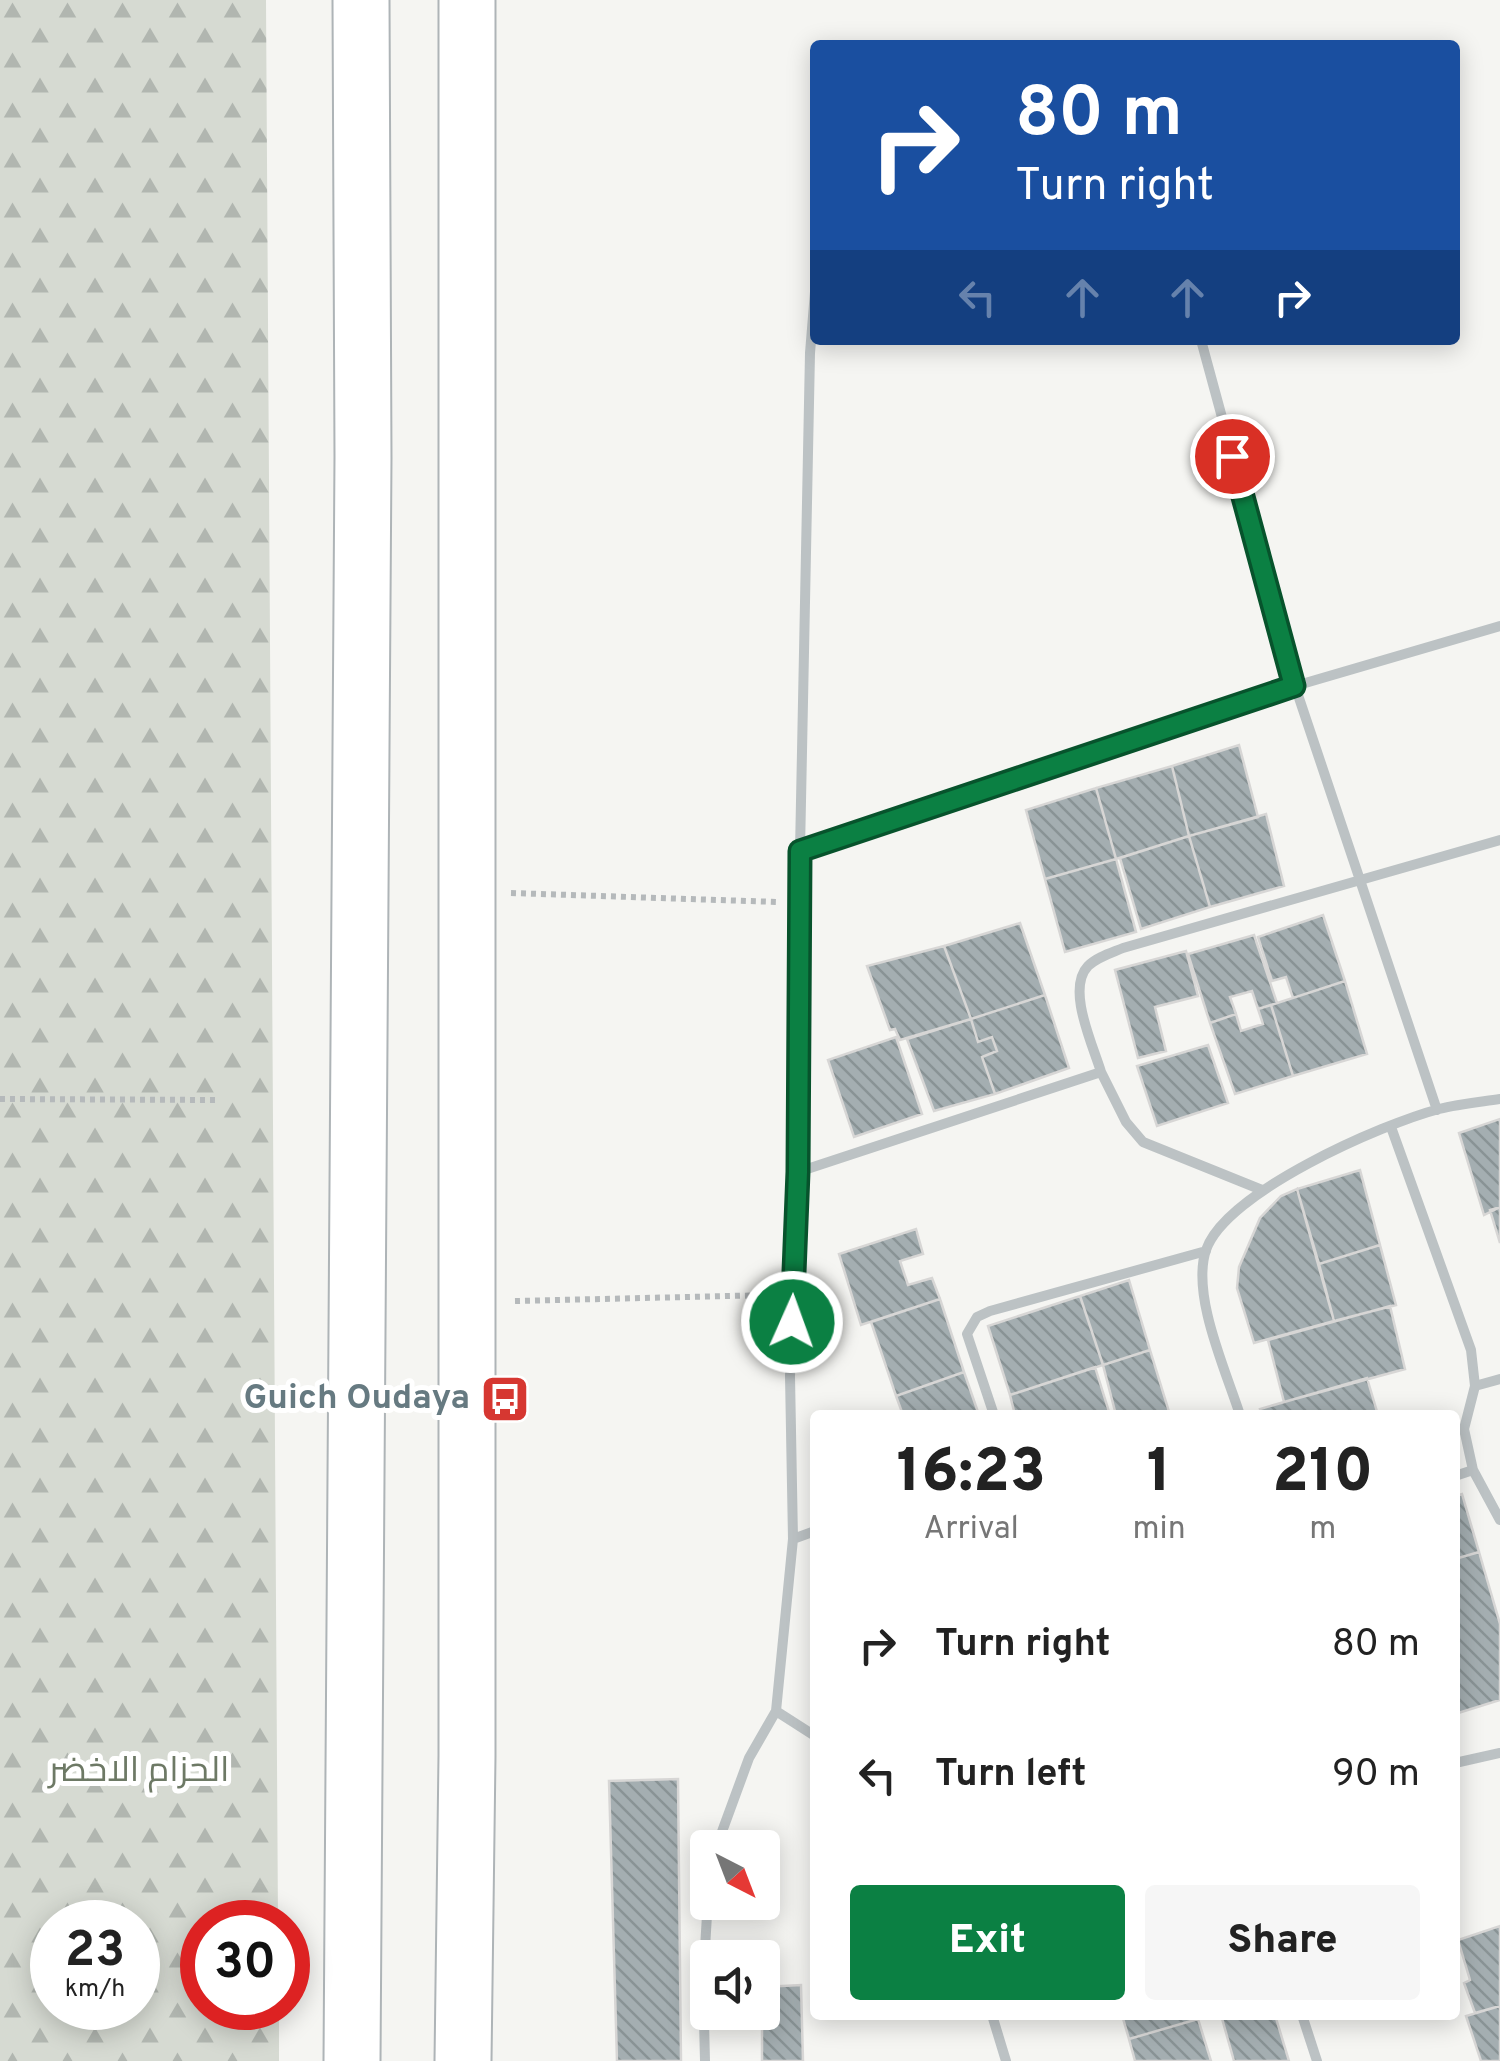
<!DOCTYPE html>
<meta charset="utf-8">
<style>
:root{--surface:#fff;--page:#f6f6f6;--text:#222;--muted:#767676;--accent:#0b8043}
body{margin:0;font-family:Overpass,Cairo,sans-serif;background:var(--page);color:var(--text);height:100vh;display:flex;flex-direction:column;font-size:38px;white-space:nowrap}
*{box-sizing:border-box;margin:0}
p{font-size:32px;color:var(--muted)}
.icon{flex:none;width:55px;height:55px;fill:none;stroke:currentColor;stroke-width:2;stroke-linecap:round;stroke-linejoin:round}
.map{position:relative;flex:1;overflow:hidden}
.side{position:absolute;left:810px;top:1410px;width:650px;height:610px;display:flex;flex-direction:column;background:var(--surface);border-radius:10px;box-shadow:0 5px 25px #0003}
.side>*{flex:none}
.banner{position:absolute;left:810px;top:40px;width:650px;height:305px;border-radius:10px;box-shadow:0 5px 25px #0003;background:#1a4fa0;color:#fff;overflow:hidden}
.needle{width:65px;rotate:138deg}
.tools{position:absolute;left:690px;top:1830px;display:grid;gap:20px}
.tools a{display:grid;place-items:center;width:90px;height:90px;border-radius:10px;background:var(--surface);box-shadow:0 5px 25px #0003;font-size:50px}
.speed{position:absolute;left:30px;top:1900px;display:flex;gap:20px;font-size:50px;font-weight:700;text-align:center}
.speed>*{display:grid;place-content:center;width:130px;height:130px;border-radius:50%;background:var(--surface);box-shadow:0 5px 25px #0003;line-height:1}
.speed small{font-size:25px;font-weight:400}
.speed .limit{border:15px solid #d22;background:#fff;color:#111}
.pin{position:absolute;display:grid;place-items:center;width:85px;height:85px;color:#fff;margin:-42px;border:5px solid #fff;border-radius:50%;box-shadow:0 2px 10px #0007}
.me{position:absolute;width:110px;margin:-55px;rotate:2deg;stroke-linejoin:round;filter:drop-shadow(0 0 8px #0008)}
.turn{display:flex;align-items:center;gap:35px;height:210px;padding:0 40px;font-size:45px}
.turn .icon{width:130px;height:130px;stroke-width:2.5}
.turn b{display:block;font-size:70px;line-height:85px}
.lanes{display:flex;align-items:center;height:95px;padding:0 40px;background:#0003;justify-content:center;gap:50px;direction:ltr}
.lanes .off{opacity:.35}
.eta{display:flex;justify-content:space-evenly;align-items:center;height:170px;text-align:center}
.eta b{font-size:60px;font-weight:800;line-height:70px}
.primary-button{display:flex;gap:20px;margin-top:auto;padding:20px 40px}
.primary-button a{flex:1;height:115px;border-radius:10px;background:var(--accent);color:#fff;font-size:40px;font-weight:800;line-height:115px;text-align:center}
.primary-button a+a{background:var(--page);color:var(--text)}
ul{padding:0;list-style:none}
li{display:flex;align-items:center;gap:30px;height:130px;padding:0 40px}
li div{flex:1}
li b{display:block;font-size:38px}
li em{font-style:normal}
.map>svg:first-child{display:block}
.forest{fill:url(#forest-firs);fill-rule:evenodd}
.building{fill:url(#building-back-hatch);stroke:#d7d6d5;stroke-width:2.5}
.lines{fill:none;stroke-linecap:round;stroke-linejoin:round}
.primary-casing{stroke:#aeb4b7;stroke-width:59}
.path{stroke:#b5b9bb;stroke-width:6;stroke-dasharray:5 5;stroke-linecap:butt}
.minor{stroke:#bcc2c4;stroke-width:10}
.primary{stroke:#fff;stroke-width:55}
.route-casing{stroke:#07532c;stroke-width:25}
.route{stroke:#0b8043;stroke-width:18}
.labels{text-anchor:middle;dominant-baseline:central;stroke-width:10;stroke-linejoin:round;paint-order:stroke}
.poi-label{font-size:35px;font-weight:bold;fill:#667a81;stroke:#fff;text-anchor:end}
.park-label{font-size:35px;fill:#6d7965;stroke:#fff}
</style>
<div class="map">
<svg width="1500" height="2061" viewBox="0 0 1500 2061">
<defs>
<pattern id="forest-firs" width="22" height="20" patternUnits="userSpaceOnUse" patternTransform="scale(2.5)"><rect width="22" height="20" fill="#d6dad2"/><path d="M5 1l3.5 6h-7zM16 11l3.5 6h-7z" fill="#b1b6b0"/></pattern>
<pattern id="building-back-hatch" width="6" height="6" patternUnits="userSpaceOnUse" patternTransform="scale(2.5)"><rect width="6" height="6" fill="#a4aeb1"/><path d="M-1 5l2 2M0 0l6 6M5-1l2 2" fill="none" stroke="#899395"/></pattern>
</defs>
<rect width="100%" height="100%" fill="#f5f5f2"/>
<!-- forest -->
<path class="forest" d="M0,0H266L278,1922H202V2008H279V2061H0ZM52,1922H138V2008H52Z"/>
<!-- building -->
<path class="building" d="M1239,745L1258,817L1189,836L1172,766Z
M1172,766L1189,836L1116,859L1096,788Z
M1096,788L1116,859L1045,879L1026,810Z
M1266,814L1284,886L1210,907L1189,836Z
M1189,836L1210,907L1141,929L1120,858Z
M1116,859L1136,932L1065,952L1045,879Z
M1323,915L1345,981L1293,998L1286,977L1272,981L1258,937Z
M1020,923L1045,995L971,1019L944,946Z
M1254,935L1277,1003L1258,1009L1252,991L1230,997L1236,1014L1210,1023L1188,954Z
M944,946L971,1019L900,1040L895,1029L890,1030L867,966Z
M1186,951L1198,996L1155,1007L1166,1051L1138,1058L1115,970Z
M1345,981L1367,1054L1293,1076L1271,1005Z
M1045,995L1069,1068L995,1094L982,1057L997,1051L992,1037L978,1042L971,1019Z
M1271,1005L1293,1076L1235,1094L1210,1023L1236,1014L1241,1031L1263,1024L1258,1009Z
M971,1019L978,1042L992,1037L997,1051L982,1057L995,1094L934,1111L907,1039Z
M896,1037L922,1114L854,1137L828,1060Z
M1208,1045L1228,1103L1157,1126L1137,1066Z
M1500,1119V1207L1484,1215L1459,1133Z
M1360,1170L1380,1245L1319,1264L1297,1189Z
M1297,1189L1334,1321L1254,1343L1237,1288L1239,1267L1260,1218L1281,1196Z
M1500,1207V1243L1490,1210Z
M916,1229L923,1254L900,1261L908,1285L932,1278L940,1299L861,1325L839,1254Z
M1380,1245L1396,1305L1334,1321L1319,1264Z
M1129,1280L1150,1350L1103,1365L1080,1296Z
M1080,1296L1103,1365L1010,1395L988,1326Z
M940,1299L964,1372L896,1396L871,1322Z
M1390,1306L1405,1369L1284,1402L1268,1340Z
M1150,1350L1170,1415H1116L1103,1365Z
M1095,1367L1110,1415H1015L1010,1395Z
M964,1372L979,1415H903L896,1396Z
M1367,1378L1378,1415H1262L1260,1409Z
M1462,1494L1479,1552L1455,1559V1496Z
M1479,1552L1500,1624V1700L1455,1714V1559Z
M678,1779L681,2061H617L609,1781Z
M1500,1926V2006L1475,2013L1464,1983L1470,1980L1458,1940Z
M801,1985L803,2061H762V1987Z
M1500,2006V2061H1481L1466,2016Z
M1122,2015H1197L1198,2019L1129,2039Z
M1221,2015H1275L1289,2061H1234Z
M1198,2019L1211,2061H1135L1129,2039Z"/>
<g class="lines">
<!-- primary casing -->
<g class="primary-casing">
<path id="primary" d="M352,2061L363,457L361,0
M463,2061L467,1756V0"/>
</g>
<!-- path -->
<path class="path" d="M511,893L778,902
M0,1099L217,1100
M515,1301L772,1295"/>
<!-- minor -->
<path class="minor" d="M1201,340L1295,686L1437,1110
M800,851L1295,686L1500,626
M1101,1072L1126,1122L1143,1142L1262,1190
M1391,1127L1471,1350L1475,1386L1464,1429L1473,1470L1500,1520
M798,1172L1101,1072C1093,1045 1066,989 1088,966C1097,957 1111,953 1123,948L1500,840
M1475,1386L1500,1379
M994,1415L967,1334L977,1317L990,1311L1206,1251
M1240,1415C1226,1371 1191,1295 1206,1250C1226,1192 1382,1124 1439,1109C1459,1104 1480,1102 1500,1099
M1455,1476L1473,1470
M793,1539L815,1531
M776,1711L793,1539L790,1376L798,1172L800,851L810,353L815,292
M1455,1763L1500,1753
M716,1848L749,1758L776,1711L815,1736
M992,2015L1006,2061
M1302,2015L1317,2061
M705,2061L703,1982L708,1898"/>
<!-- primary -->
<use href="#primary" class="primary"/>
</g>
<g class="lines">
<!-- route casing -->
<g class="route-casing">
<path id="route" d="M792,1322L798,1172L800,851L1294,686L1232,456"/>
</g>
<!-- route -->
<use href="#route" class="route"/>
</g>
<!-- icons -->
<defs>
<g id="bus-square" transform="scale(2.5)"><rect x="-9" y="-9" width="18" height="18" rx="4" fill="#d63731" stroke="#fff"/><path d="M-5-6H5V4H4V6H2V4H-2V6H-4V4H-5ZM-3.5-4V0h7V-4ZM-3.5 1.2v1.5H-2V1.2ZM2 1.2v1.5H3.5V1.2Z" fill="#fff"/></g>
</defs>
<g fill-rule="evenodd">
<use href="#bus-square" x="505" y="1399"/>
</g>
<g class="labels">
<!-- poi labels -->
<g class="poi-label">
<text x="470" y="1399">Guich Oudaya</text>
</g>
<!-- park labels -->
<g class="park-label">
<text x="139" y="1772">الحزام الاخضر</text>
</g>
</g>
</svg>
<div class="tools">
<a><svg class="needle" viewBox="-14 -14 28 28"><path d="M0-13l5 13h-10z" fill="#e53935"/><path d="M0 13l5-13h-10z" fill="#767676"/></svg></a>
<a><svg class="icon" aria-label="sound" viewBox="0 0 24 24"><path d="M4 9h4l5-4v14l-5-4H4zM17 9q2 3 0 6"/></svg></a>
</div>
<div class="speed"><div>23<small>km/h</small></div><div class="limit">30</div></div>
<div class="pin" style="left:1232px;top:456px;background:#d93025"><svg class="icon" aria-label="arrive" viewBox="0 0 24 24"><path d="M6 21V4h12l-3 4 3 4H6"/></svg></div>
<svg class="me" style="left:792px;top:1322px" viewBox="-20 -20 40 40"><circle r="17" fill="#0b8043" stroke="#fff" stroke-width="3"/><path d="M0-11L8 9 0 5-8 9z" fill="#fff"/></svg>
<div class="banner">
<div class="turn"><svg class="icon" aria-label="right" viewBox="0 0 24 24"><path d="M7 20v-9h11M14 6l5 5-5 5"/></svg><div><b>80 m</b>Turn right</div></div>
<div class="lanes"><svg class="icon off" aria-label="left" viewBox="0 0 24 24"><path d="M17 20v-9H6M10 6l-5 5 5 5"/></svg><svg class="icon off" aria-label="ahead" viewBox="0 0 24 24"><path d="M12 20V5M6 11l6-6 6 6"/></svg><svg class="icon off" aria-label="ahead" viewBox="0 0 24 24"><path d="M12 20V5M6 11l6-6 6 6"/></svg><svg class="icon" aria-label="right" viewBox="0 0 24 24"><path d="M7 20v-9h11M14 6l5 5-5 5"/></svg></div>
</div>
<section class="side">
<div class="eta">
<div><b>16:23</b><p>Arrival</p></div>
<div><b>1</b><p>min</p></div>
<div><b>210</b><p>m</p></div>
</div>
<ul>
<li><svg class="icon" aria-label="right" viewBox="0 0 24 24"><path d="M7 20v-9h11M14 6l5 5-5 5"/></svg><div><b>Turn right</b></div><em>80 m</em></li>
<li><svg class="icon" aria-label="left" viewBox="0 0 24 24"><path d="M17 20v-9H6M10 6l-5 5 5 5"/></svg><div><b>Turn left</b></div><em>90 m</em></li>
</ul>
<div class="primary-button"><a>Exit</a><a>Share</a></div>
</section>
</div>
